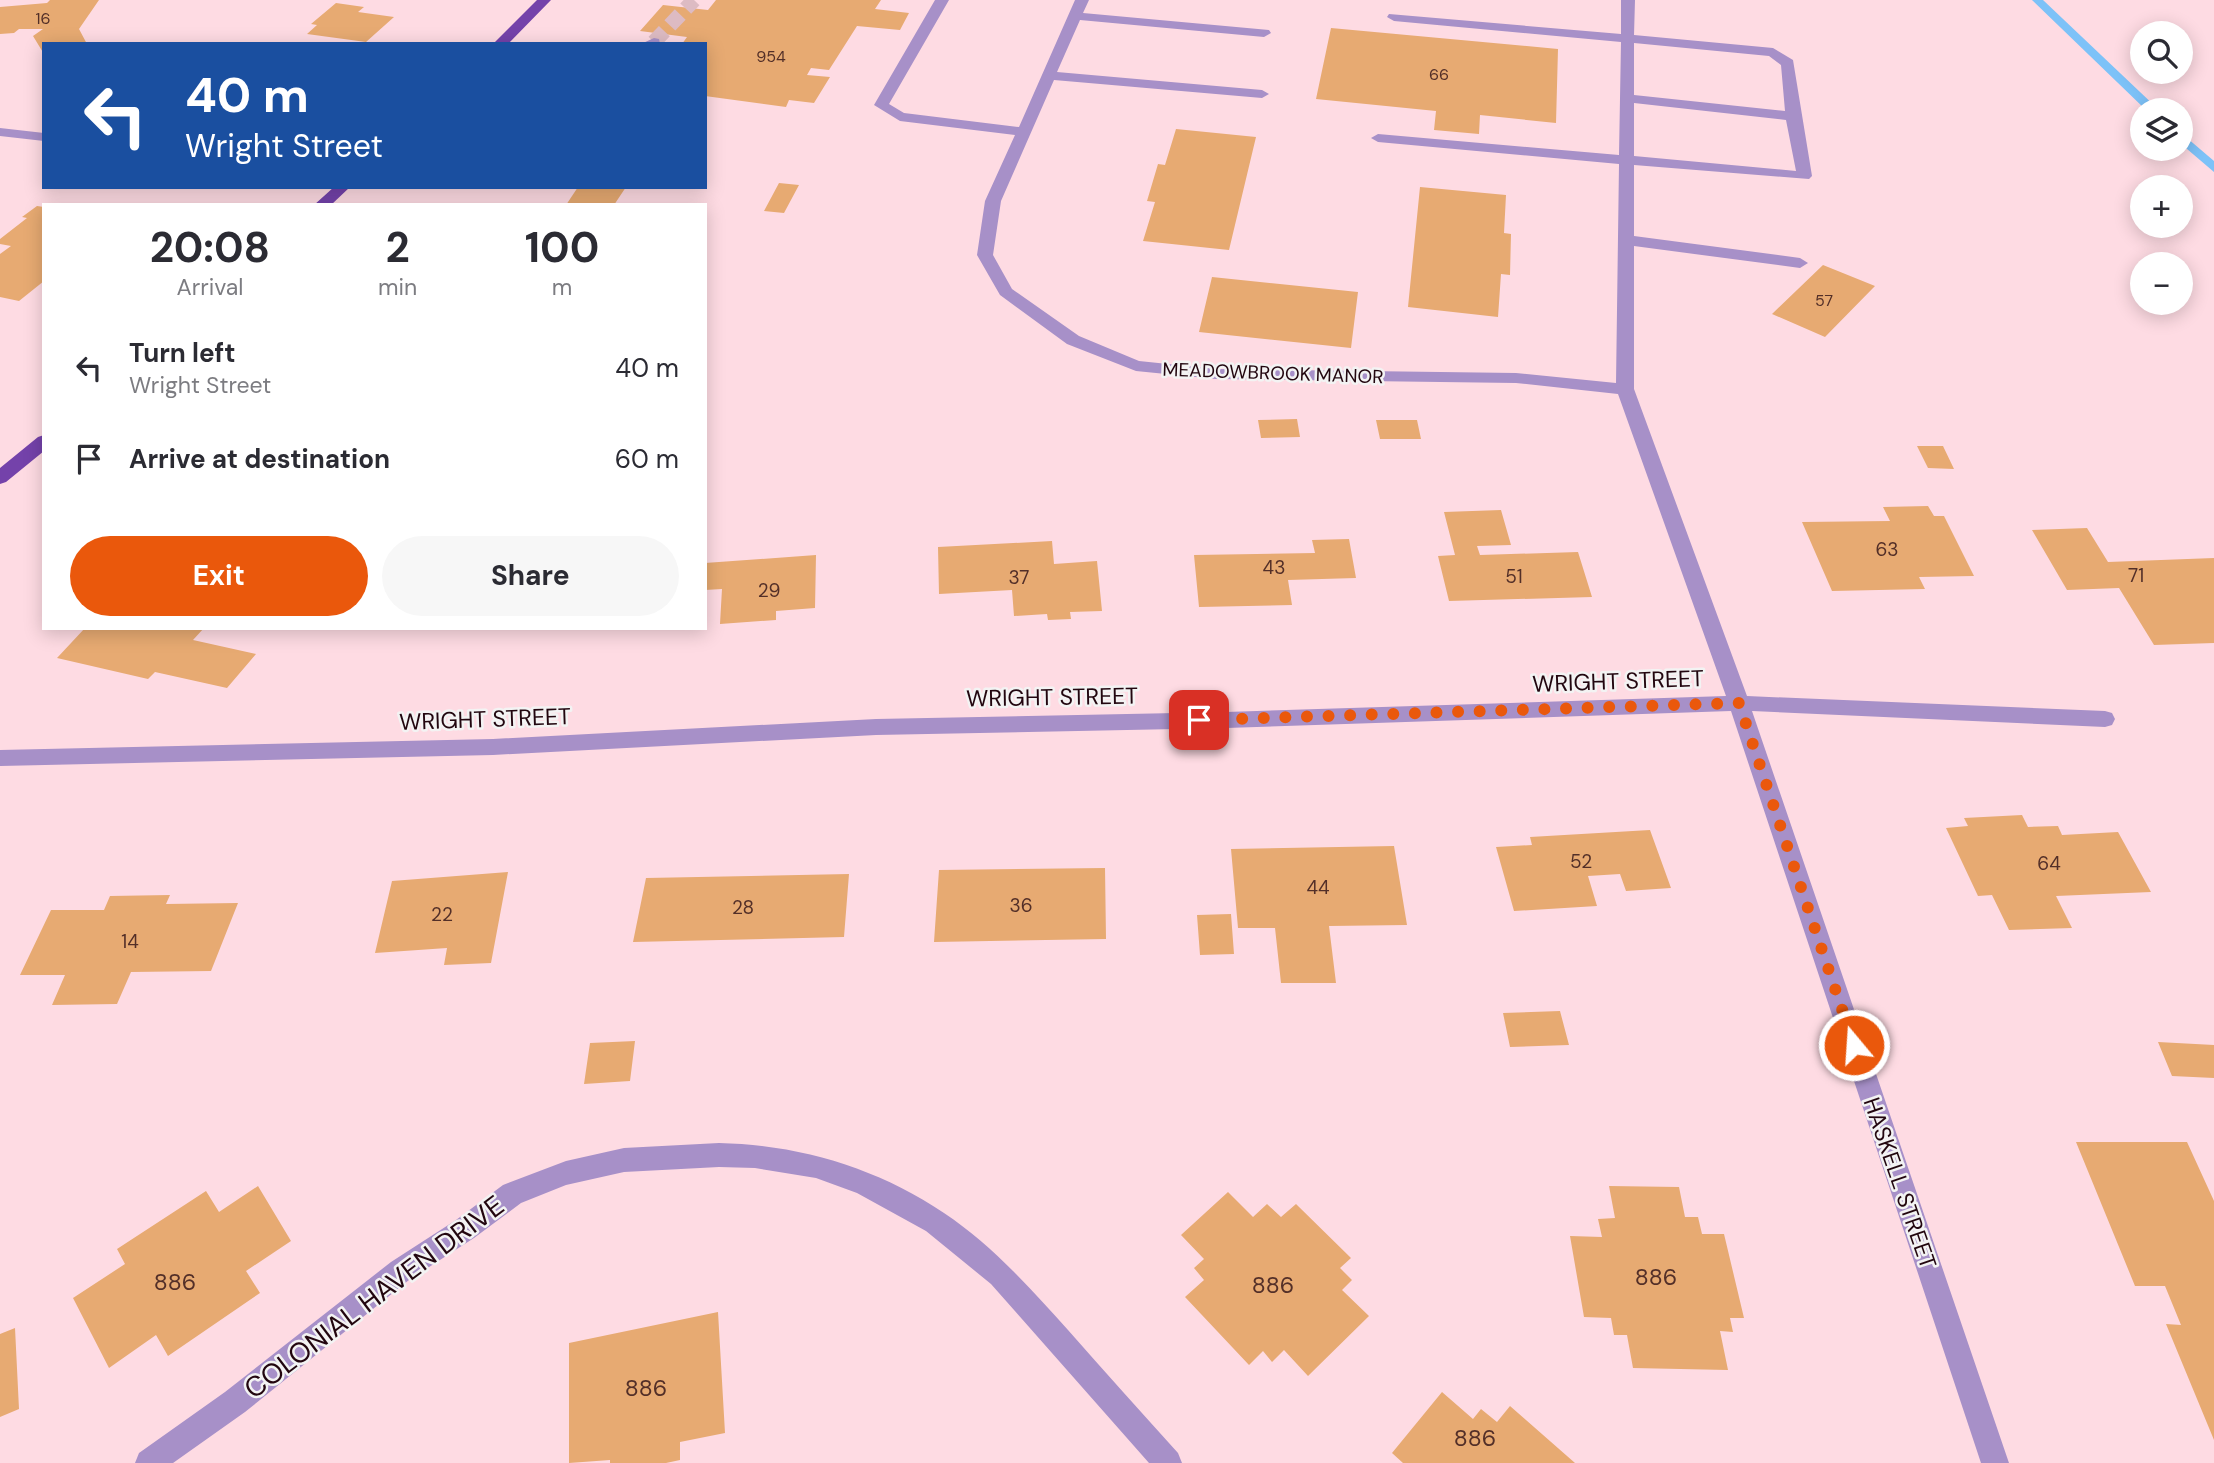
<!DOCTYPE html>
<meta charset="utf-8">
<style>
:root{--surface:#fff;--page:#f7f7f7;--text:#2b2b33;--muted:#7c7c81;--accent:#ea580c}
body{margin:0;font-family:"DM Sans",sans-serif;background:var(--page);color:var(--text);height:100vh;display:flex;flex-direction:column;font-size:26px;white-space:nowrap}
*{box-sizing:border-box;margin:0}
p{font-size:23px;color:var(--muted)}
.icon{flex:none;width:38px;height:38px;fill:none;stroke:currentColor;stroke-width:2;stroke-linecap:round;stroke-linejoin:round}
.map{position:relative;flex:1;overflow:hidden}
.details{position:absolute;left:42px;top:203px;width:665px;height:427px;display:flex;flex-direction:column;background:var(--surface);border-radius:0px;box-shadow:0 4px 18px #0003}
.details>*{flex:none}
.top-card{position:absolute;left:42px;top:42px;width:665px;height:147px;border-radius:0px;box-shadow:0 4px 18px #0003;background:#1a4fa0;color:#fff;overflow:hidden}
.fabs{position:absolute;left:2130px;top:21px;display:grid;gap:14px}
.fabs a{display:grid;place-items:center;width:63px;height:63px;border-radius:50%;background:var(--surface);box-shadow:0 4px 18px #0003;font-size:35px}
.pin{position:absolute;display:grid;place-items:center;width:60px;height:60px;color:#fff;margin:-30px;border-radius:14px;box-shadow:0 4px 10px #0006}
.me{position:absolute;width:77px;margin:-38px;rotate:342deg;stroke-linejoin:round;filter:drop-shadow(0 0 5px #0008)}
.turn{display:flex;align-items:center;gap:24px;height:147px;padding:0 28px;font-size:32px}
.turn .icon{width:91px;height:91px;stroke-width:2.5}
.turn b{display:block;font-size:49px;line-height:60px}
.eta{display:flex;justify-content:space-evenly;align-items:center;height:119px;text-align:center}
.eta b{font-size:42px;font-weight:700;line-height:49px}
.action{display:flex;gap:14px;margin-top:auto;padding:14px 28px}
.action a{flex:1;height:80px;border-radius:42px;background:var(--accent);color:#fff;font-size:28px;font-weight:700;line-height:80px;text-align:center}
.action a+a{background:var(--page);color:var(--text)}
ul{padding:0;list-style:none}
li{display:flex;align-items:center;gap:21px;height:91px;padding:0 28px}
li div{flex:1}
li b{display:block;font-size:26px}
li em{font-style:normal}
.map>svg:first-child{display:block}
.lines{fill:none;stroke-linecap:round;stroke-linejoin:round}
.stream{fill:#7dc2f8;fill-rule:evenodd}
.building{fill:#e7aa72}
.minor-tunnel{stroke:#ddbbc3;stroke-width:15;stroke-dasharray:15 8;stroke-linecap:butt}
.minor{fill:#a790c8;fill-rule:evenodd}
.major{fill:#7442aa;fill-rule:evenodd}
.route{stroke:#ea580c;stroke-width:12;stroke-dasharray:0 21.6}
.labels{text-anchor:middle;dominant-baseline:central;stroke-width:5;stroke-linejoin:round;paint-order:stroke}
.far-number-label{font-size:16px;fill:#532f28}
.far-street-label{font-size:19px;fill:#22060f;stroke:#f3f3f3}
.number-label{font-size:19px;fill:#532f28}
.street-label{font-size:23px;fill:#22060f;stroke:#f3f3f3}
.near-number-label{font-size:23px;fill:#532f28}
.near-street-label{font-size:28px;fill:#22060f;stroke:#f3f3f3}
</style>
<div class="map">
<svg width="2214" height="1463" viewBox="0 0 2214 1463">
<rect width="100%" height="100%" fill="#fedbe3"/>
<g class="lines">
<!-- stream -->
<path class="stream" d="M2032,0H2043L2159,110H2146Z
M2180,132L2214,161V172L2180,143Z"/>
</g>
<!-- building -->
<path class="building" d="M50,0H99L79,29L87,44H44V54L33,36L43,29H19L14,33L0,34V7L47,3Z
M716,0H881L875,9L909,13L900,30L857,26L829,70L811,68L807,75L830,77L814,103L789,100L786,107L705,96V44H682L687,37L640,31L663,5L708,10Z
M336,3L364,7L358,12L394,17L366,42L307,34L317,25L311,24Z
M1331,28L1558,49L1556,123L1480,115L1479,134L1434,130L1436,111L1316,99Z
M1176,129L1256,137L1229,250L1143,241L1155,202L1147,201L1158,164L1165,165Z
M779,183L799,185L784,213L764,211Z
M578,187H626L614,205H566Z
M1420,187L1506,195L1504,233L1511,234L1510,275L1501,274L1498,317L1408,307Z
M37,206L44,207V281L19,301L0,297V254L11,246L0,244V239L27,218L22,217Z
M1823,265L1875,286L1825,337L1772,314Z
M1212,277L1358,292L1351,348L1199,332Z
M1297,419L1300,437L1261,438L1258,420Z
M1376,420H1417L1421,439H1380Z
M1917,446H1943L1954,469L1928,468Z
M1928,506L1934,516H1944L1974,576L1919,577L1925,589L1832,591L1802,522L1890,521L1883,507Z
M1501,510L1511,545L1477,546L1480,555L1578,552L1592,597L1449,601L1438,556L1455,555L1444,512Z
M2087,528L2108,562L2214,558V643L2154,645L2119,588L2067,590L2032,530Z
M1349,539L1356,578L1288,580L1292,605L1199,607L1194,555L1315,553L1312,540Z
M1052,541L1054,564L1097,561L1102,611L1070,612L1071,619L1048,620L1047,614L1014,616L1012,590L939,594L938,547Z
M816,555L815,608L776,611V620L720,624L722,589L705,590V563Z
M85,628H204L193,640L256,654L227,688L155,672L148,679L57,658Z
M2022,815L2028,827L2058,826L2062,835L2118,832L2151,892L2056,896L2072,928L2009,930L1992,895L1978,896L1946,828L1968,826L1964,818Z
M1650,830L1671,888L1626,891L1620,874L1588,876L1597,906L1514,911L1496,847L1532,845L1530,837Z
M1394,846L1407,925L1329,926L1336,983H1281L1275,928H1238L1231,849Z
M1105,868L1106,939L934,942L939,870Z
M508,872L491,963L444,965L447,948L375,953L392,881Z
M849,874L844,937L633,942L646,878Z
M170,895L166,904L238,903L211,971L131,972L117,1004L52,1005L65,975H20L51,910H104L110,896Z
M1231,914L1234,954L1200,955L1197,915Z
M1560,1011L1569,1045L1510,1047L1503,1013Z
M635,1041L630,1081L584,1084L590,1043Z
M2158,1042L2214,1045V1078L2172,1076Z
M2076,1142H2187L2214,1201V1440L2166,1324L2181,1325L2165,1286H2135Z
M258,1186L291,1241L246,1271L260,1293L168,1356L156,1335L109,1368L73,1298L125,1264L117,1249L206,1191L219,1212Z
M1609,1186L1679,1187L1685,1217H1698L1702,1234H1724L1744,1318H1730L1733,1332L1720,1331L1728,1370L1633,1368L1627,1335H1614L1611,1318L1584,1317L1570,1236L1602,1237L1598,1219L1615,1218Z
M1228,1192L1253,1217L1267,1204L1281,1217L1296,1204L1351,1258L1340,1268L1352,1280L1342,1290L1369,1316L1308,1376L1284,1350L1272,1362L1263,1351L1249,1365L1185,1297L1204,1280L1194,1268L1204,1259L1181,1235Z
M718,1312L725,1433L680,1442V1460L666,1463H610V1460L569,1463V1343Z
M15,1328L19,1409L0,1417V1334Z
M1442,1392L1473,1419L1481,1409L1497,1422L1510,1406L1575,1463H1403L1392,1453Z"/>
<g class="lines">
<!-- minor-tunnel -->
<path class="minor-tunnel" d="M654,42L694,0"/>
<!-- minor -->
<path class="minor" d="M935,0H949L889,104L904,113L1019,127L1075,0H1089L1083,13L1269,30L1271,33L1264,37L1080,20L1057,72L1262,90L1269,94L1262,98L1054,80L1001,201L993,255L1012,289L1079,336L1139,361L1216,369L1516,373L1616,383L1619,164L1378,142L1371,138L1378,134L1619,155L1621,42L1394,21L1387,17L1389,14L1621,34V0H1635L1634,35L1773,48L1793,60L1812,176L1809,179L1634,165V236L1800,258L1808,263L1800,268L1634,246V389L1747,696L2105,711L2112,713L2115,719L2112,725L2105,727L1752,711L2009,1463H1981L1731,711L1226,728L876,735L493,755L0,766V750L493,739L876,719L1226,712L1726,696L1618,394L1516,383L1216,379L1136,371L1067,344L1000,295L977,255L985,201L1015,135L900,121L874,105ZM1634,43L1769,56L1781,65L1785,111L1634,95ZM1634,103L1786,120L1796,171L1634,156Z
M654,38L659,39L660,44H641Z
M0,128L44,133V141L0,136Z
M719,1143C800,1145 877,1168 944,1213C992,1245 1030,1288 1068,1330C1104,1371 1141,1412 1178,1453L1182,1463H1149L991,1284L926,1231L857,1193L816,1178L755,1168L719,1167L624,1172L566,1185L521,1203L474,1238L409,1280L245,1412L173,1463H135L139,1453L225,1392L391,1262L456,1220L503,1185L566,1161L624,1148Z"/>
<!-- major -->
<path class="major" d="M537,0H551L508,44H493Z
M334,187H350L331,205H314Z
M44,435V451L6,482L0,484V468L38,437Z"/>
</g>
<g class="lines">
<!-- route -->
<path class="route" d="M1199,720L1739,703L1854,1045"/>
</g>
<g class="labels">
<!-- far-number labels -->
<g class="far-number-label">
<text x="43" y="18">16</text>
<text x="771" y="56">954</text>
<text x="1439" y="74">66</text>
<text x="1824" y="300">57</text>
</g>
<!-- far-street labels -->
<g class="far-street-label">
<text transform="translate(1273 373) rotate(2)">MEADOWBROOK MANOR</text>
</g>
<!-- number labels -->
<g class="number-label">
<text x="1887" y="549">63</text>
<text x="1274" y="567">43</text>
<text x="2136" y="575">71</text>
<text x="1514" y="576">51</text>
<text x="1019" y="577">37</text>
<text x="769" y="590">29</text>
<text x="1581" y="861">52</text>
<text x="2049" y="863">64</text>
<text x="1318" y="887">44</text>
<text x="1021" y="905">36</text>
<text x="743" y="907">28</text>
<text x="442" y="914">22</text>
<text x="130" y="941">14</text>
</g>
<!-- street labels -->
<g class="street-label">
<text transform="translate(1618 681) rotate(-2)">WRIGHT STREET</text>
<text transform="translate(1052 697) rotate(-1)">WRIGHT STREET</text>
<text transform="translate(485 719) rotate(-2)">WRIGHT STREET</text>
<text transform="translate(1900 1183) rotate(71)">HASKELL STREET</text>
</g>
<!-- near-number labels -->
<g class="near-number-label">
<text x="1656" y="1277">886</text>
<text x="175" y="1282">886</text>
<text x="1273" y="1285">886</text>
<text x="646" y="1388">886</text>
<text x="1475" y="1438">886</text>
</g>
<!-- near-street labels -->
<g class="near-street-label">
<text transform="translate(374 1297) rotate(-37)">COLONIAL HAVEN DRIVE</text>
</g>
</g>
</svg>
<div class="fabs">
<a><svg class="icon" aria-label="search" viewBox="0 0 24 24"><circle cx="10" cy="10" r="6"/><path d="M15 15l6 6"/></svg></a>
<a><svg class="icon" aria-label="layers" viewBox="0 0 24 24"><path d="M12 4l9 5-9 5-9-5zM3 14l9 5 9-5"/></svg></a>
<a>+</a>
<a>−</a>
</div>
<div class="pin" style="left:1199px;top:720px;background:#d93025"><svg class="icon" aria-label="arrive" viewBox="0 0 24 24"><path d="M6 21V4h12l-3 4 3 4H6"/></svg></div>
<svg class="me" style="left:1854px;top:1045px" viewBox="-20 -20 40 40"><circle r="17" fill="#ea580c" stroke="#fff" stroke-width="3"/><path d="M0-11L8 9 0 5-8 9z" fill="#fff"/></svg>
<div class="top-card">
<div class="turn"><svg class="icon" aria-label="left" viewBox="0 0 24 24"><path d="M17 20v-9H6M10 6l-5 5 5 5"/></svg><div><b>40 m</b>Wright Street</div></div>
</div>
<section class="details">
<div class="eta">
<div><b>20:08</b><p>Arrival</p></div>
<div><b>2</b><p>min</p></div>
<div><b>100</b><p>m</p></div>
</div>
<ul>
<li><svg class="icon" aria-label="left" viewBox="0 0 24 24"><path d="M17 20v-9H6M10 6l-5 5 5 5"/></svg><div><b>Turn left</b><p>Wright Street</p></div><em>40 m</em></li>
<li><svg class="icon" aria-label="arrive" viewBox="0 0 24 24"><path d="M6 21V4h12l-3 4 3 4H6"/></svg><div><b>Arrive at destination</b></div><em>60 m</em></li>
</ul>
<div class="action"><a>Exit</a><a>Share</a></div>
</section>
</div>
